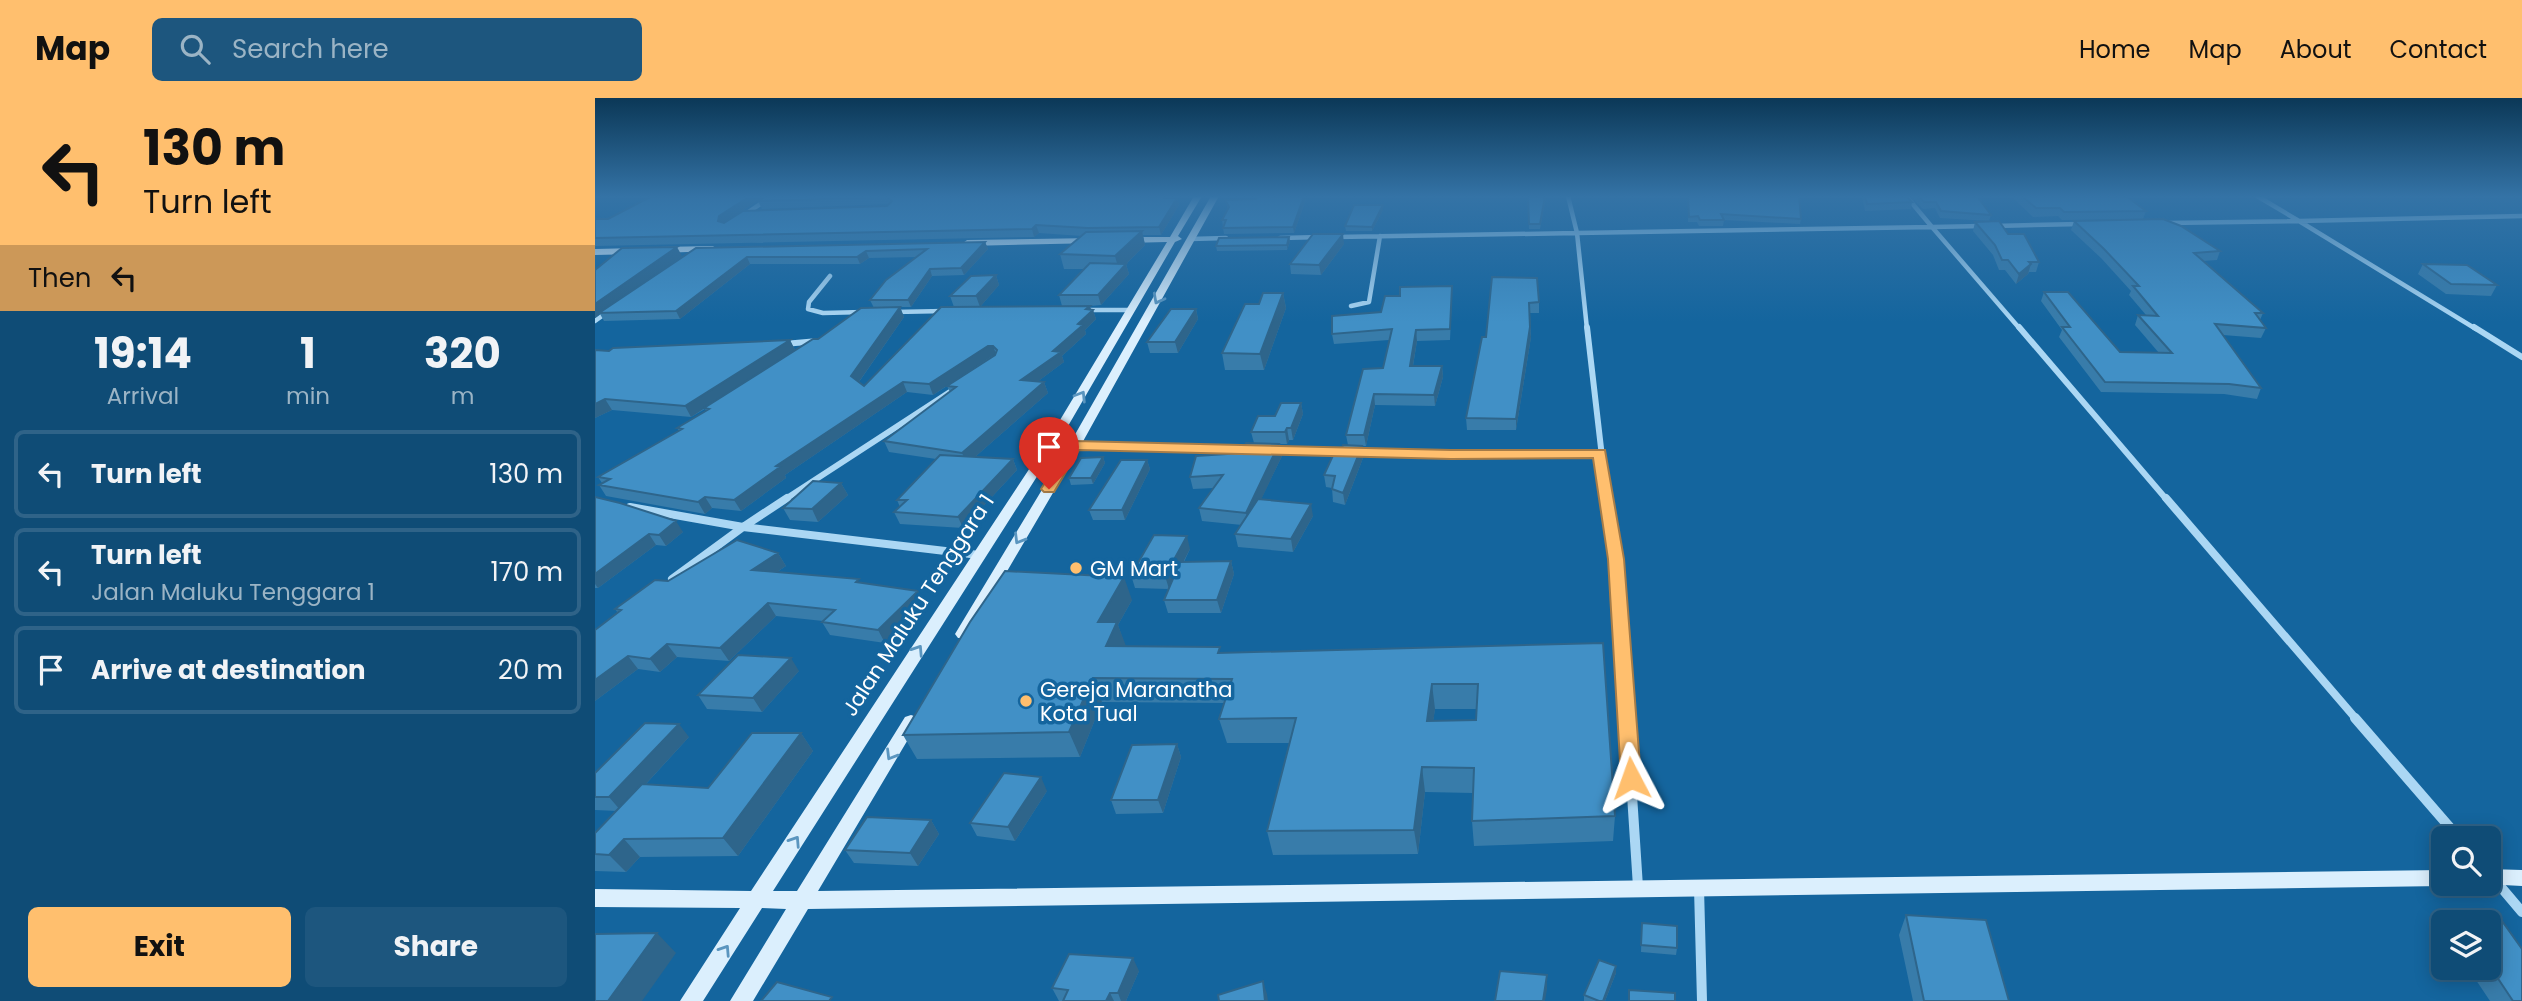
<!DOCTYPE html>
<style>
:root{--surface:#0f4c76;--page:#1d567e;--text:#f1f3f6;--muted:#9bb4c5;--line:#2f6388;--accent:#ffbf6e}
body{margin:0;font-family:Poppins,sans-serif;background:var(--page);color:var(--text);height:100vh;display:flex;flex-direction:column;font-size:26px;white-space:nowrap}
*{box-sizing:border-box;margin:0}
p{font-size:23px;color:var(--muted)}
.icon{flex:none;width:38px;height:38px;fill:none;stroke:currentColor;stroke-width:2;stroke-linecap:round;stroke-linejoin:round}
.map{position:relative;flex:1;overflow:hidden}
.sheet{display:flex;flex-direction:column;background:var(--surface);width:595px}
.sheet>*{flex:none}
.top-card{background:#ffbf6e;color:#111;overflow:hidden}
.buttons{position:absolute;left:1836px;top:728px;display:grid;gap:14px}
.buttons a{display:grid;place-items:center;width:70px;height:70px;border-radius:10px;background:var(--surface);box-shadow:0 4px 18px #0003,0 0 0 2px var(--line);font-size:35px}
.pin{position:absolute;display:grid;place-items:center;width:60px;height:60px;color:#fff;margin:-72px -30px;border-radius:50% 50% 50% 0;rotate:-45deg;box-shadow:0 0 7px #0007}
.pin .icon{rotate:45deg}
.me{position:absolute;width:77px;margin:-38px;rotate:356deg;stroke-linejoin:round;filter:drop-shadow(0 0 5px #0008)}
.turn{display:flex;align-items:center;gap:24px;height:147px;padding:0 28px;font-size:32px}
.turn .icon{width:91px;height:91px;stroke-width:2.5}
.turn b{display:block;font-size:49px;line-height:60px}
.then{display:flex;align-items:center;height:66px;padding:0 28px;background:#0003;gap:14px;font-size:26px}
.eta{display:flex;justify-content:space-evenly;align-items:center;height:119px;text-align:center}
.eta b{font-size:42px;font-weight:700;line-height:49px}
.cta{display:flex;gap:14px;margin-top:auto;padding:14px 28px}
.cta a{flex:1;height:80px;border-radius:10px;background:var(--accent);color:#111;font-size:28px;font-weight:700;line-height:80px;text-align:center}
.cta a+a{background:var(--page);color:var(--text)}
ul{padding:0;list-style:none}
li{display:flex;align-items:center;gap:21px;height:88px;margin:0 14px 10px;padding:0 14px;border:4px solid var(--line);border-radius:10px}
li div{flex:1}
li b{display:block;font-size:26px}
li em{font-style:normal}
header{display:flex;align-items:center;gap:42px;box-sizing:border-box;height:98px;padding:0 35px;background:var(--accent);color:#111}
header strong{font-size:33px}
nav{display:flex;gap:38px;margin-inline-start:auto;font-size:24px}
.search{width:490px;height:63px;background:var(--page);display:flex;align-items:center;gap:18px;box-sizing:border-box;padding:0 24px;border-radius:10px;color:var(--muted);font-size:26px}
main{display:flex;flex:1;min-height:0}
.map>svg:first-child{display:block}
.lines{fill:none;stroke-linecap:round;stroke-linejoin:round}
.street-far3{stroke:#abd7f4;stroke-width:4.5}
.street-far2{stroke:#abd7f4;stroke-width:6}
.street-far1{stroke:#abd7f4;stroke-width:8}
.street{stroke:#abd7f4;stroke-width:10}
.secondary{fill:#dbeffd;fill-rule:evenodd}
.wall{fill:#387caa;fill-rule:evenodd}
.shaded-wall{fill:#2e658b}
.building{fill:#4190c6;stroke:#2e658b;stroke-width:2;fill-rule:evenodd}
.oneway{stroke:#5a95bf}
.route{fill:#ffbf6e;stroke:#a67c48;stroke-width:2}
.poi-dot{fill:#ffbf6e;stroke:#14659e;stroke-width:2.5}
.labels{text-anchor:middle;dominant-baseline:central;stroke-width:7;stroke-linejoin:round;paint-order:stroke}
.poi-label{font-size:21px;fill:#fff;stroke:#14659e;text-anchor:start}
.street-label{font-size:21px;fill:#fff;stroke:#14659e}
</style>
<header>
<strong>Map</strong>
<div class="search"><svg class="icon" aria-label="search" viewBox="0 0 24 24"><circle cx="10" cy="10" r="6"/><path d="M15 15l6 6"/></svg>Search here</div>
<nav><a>Home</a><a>Map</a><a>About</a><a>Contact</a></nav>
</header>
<main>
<section class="sheet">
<div class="top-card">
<div class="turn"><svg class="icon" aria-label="left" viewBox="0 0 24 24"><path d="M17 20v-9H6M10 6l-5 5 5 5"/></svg><div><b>130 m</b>Turn left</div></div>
<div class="then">Then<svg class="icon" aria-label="left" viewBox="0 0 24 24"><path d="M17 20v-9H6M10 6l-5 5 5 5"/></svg></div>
</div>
<div class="eta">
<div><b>19:14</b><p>Arrival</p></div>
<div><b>1</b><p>min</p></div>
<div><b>320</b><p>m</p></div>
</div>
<ul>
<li><svg class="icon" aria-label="left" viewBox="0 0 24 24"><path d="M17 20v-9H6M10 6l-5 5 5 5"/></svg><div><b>Turn left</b></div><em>130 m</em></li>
<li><svg class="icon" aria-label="left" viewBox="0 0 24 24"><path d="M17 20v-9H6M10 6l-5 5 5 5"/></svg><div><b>Turn left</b><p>Jalan Maluku Tenggara 1</p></div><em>170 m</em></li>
<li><svg class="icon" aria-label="arrive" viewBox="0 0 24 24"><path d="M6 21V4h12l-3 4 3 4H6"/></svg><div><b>Arrive at destination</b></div><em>20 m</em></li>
</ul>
<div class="cta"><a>Exit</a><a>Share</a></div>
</section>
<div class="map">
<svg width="1927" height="903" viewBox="0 0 1927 903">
<rect width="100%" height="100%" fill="#14659e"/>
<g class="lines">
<!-- street-far3 -->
<path class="street-far3" d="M973,98L982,135L1337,129L1425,231
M1311,98L1337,129L1387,128
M1662,98L1704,123L1927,118
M149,117L177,98
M1571,125L1704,123L1881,231
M1399,128L1485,126
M741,139L982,135L992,231
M685,140L726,139
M595,141L631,140
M235,178L214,204L213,211L228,215L269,214
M756,208L774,204L785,138
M491,212H536
M299,214L350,213
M0,223L14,213"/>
<!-- street-far2 -->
<path class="street-far2" d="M992,229L1012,402
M1424,229L1572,402
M1879,229L1927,259
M189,246L223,243
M480,347L658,352
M676,352L749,354
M760,354L1005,355
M189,402L355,294"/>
<!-- street-far1 -->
<path class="street-far1" d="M1012,400L1021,461L1032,622
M1571,400L1762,622
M35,409L148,429L192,400
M77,481L148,429L384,457"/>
<!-- street -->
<path class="street" d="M1032,620L1043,789
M1760,620L1864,740
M1894,775L1927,814
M1104,790L1107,903"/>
<!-- secondary -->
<path class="secondary" d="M599,98H607L583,138L587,141L580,144L462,347L178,793H202L310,619L316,617L322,619L324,623L223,793L1848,772V786H1855L1848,788L213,811L158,903H135L191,811L167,810L108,903H85L145,810L0,809V791L156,793L450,347L572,144L530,145L526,142L530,139H575Z
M616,98H624L486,347L373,540H363L360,536L474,347Z
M499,140L502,141V145L372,148L368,145L372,142Z
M118,148L122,151L121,153L64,155L60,152L64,149Z
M0,151L41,150L45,153L41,156L0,157Z
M1894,771L1927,772V788L1889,786H1894Z"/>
</g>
<!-- wall -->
<path class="wall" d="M57,98H170L128,125L292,108L294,106L167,111L163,103L171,98L582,100L584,107L566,137H548L550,147L531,166L534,176L506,207L495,208L496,211L498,212L501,221L490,232L491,236L467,258L469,264L442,284H449L453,295L380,359L418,361L422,372L368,430L305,426L299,414L305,409L302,402L341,361L294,354L289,343L355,294L352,288L399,258L338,297L312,294L190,377L191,380L146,413L117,410L110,416L11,398L4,387L7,385L3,379L84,333L82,330L111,313L110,311L96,319L17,312L0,320V252L14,253L195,242L200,252L223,241L279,210L275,202L322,159L274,160L265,166H155L85,221L9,223L5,216L0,220V172L87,158L47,186L101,150L390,144L393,151L369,177L337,178L316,209H305L309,219L264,284L269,288L359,209L355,198L401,177L404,187L385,209L467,208L464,197L489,171H469L465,156L487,138L444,135L439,139L0,148V121H13Z
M663,98H712L699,135L629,136L627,122L633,111L630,102L661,101Z
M933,98H951L945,131H934Z
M1093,98H1204L1206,121L1205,126L1129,122L1128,128H1104L1102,124H1093Z
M1267,98H1311L1317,104L1316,111L1270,113Z
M1315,98H1382L1396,117L1394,123L1345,120L1340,110L1328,111Z
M1416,98H1531L1551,113L1548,121L1467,122L1463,118L1438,119Z
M788,112L777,133H751L750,128Z
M1479,123L1625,153L1622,162L1608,163L1668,215L1665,222L1671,230L1666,240L1628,237L1666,290L1662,301L1629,296L1506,294L1464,239L1467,232L1446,203L1449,194L1525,254L1564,255L1540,227L1543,217H1551L1534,197L1536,193L1506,160L1476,132Z
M1380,124L1413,136L1444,164L1441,174H1434L1433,176L1421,186L1410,172H1404L1398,157L1378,133Z
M694,139L695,144L692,152L622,153L621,148Z
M749,146L726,177L696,176L695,166Z
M1828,166L1902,187L1896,198L1851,196L1823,176Z
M897,179L944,204V215H935L936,239L921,332H872L871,320L891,239Z
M688,195L691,210L669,272H630L627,255L664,206Z
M857,198L855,242L822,243L818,268H847L848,279L840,308L780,307L771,348H767L768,360L750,407L738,404L737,390L731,389L729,377L746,354L753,347L751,337L788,270L794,242L739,246L737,236L786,214Z
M601,211L603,221L583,255H555L552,244Z
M706,305L708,316L698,342H694L692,346H685L687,358L666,401L718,418L698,454L643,449L640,436L647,427L607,423L604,410L619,390L598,391L595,379L647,355L659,345L656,334L680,318Z
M508,359L510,365L498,386L476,387L474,380Z
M552,362L555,371L530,422H498L494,412Z
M246,385L253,397L223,424L195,422L188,410Z
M0,399L88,434L71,448L61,447L3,490H0Z
M595,451L589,464L636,463L639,476L626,515H573L569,502L573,491L540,490L536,477Z
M183,455L191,468L182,474L323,493L329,506L290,545L235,537L227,524L228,523L181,518L134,563L82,559L65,574L43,571L0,603V532L23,515L20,511L73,483Z
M537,502L523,527L530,548L627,555L1008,545L1020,718L1018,743L879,748L877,723L878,695L830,694L823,756L678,757L672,733L694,645H632L624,621L629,605L507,604L485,659L322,661L308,637ZM840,611H882L881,622L838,623Z
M204,573L167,614L112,611L103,597Z
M206,635L218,653L143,758L45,759L31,774L0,773V735L22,713L0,712V675L94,639L51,686L113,690Z
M582,646L586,659L568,715L521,716L516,702Z
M452,693L420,743L382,738L375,725Z
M336,722L344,736L323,768L259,765L250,752Z
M1311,817L1414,903H1318L1304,837Z
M1861,821L1907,823L1927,851V903H1895L1873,870H1894V824H1858Z
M1047,825L1082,850L1081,857L1046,854Z
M1021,868V875L1010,903H989V897Z
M544,873L531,903H464L457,890Z"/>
<!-- shaded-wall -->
<path class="shaded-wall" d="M155,98H170L128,125L123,123L124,118Z
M709,98H712L699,135L698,129Z
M582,100L584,107L566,137L564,129Z
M788,107V112L777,133V129Z
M441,127L444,135L439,139L437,131Z
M547,133L550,147L524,173L520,158Z
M748,136L749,146L726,177L724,167Z
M694,139L695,144L692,152V147Z
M390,144L393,151L369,177L366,170Z
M82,149L87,158L7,215H4L5,216L0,220V206Z
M271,153L274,160L265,166L262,159Z
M152,159L155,166L85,221L81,213Z
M531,166L534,176L506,207L503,197Z
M1436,166L1433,176L1421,186L1424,176Z
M335,171L337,178L316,209L313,202Z
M401,177L404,187L385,209L381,198Z
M688,195L691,210L669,272L665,256Z
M495,208L496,214L498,212L501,221L490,232L491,236L467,258L469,264L430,293L426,282L458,253L483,226Z
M305,209L309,219L261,288L256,278Z
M601,211L603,221L583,255L580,244Z
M935,229L936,239L921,332V321Z
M821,232L822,243L816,279L815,268Z
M195,242L200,252L96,319L90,308Z
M393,248H398L402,258H397L338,297L334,286Z
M847,268L848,279L840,308L839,297Z
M308,284L312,294L190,377L191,380L146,413L139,402L181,368Z
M449,284L453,295L372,366L367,355Z
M779,296L780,307L771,348L769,337Z
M10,301L17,312L0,320V306Z
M706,305L708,316L698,342L696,330Z
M692,330L694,342L692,346L690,334Z
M684,346L687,358L654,427L651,415Z
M767,348L768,360L750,407L748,395Z
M508,359L510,365L498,386L496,380Z
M418,361L422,372L368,430L363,419Z
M552,362L555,371L530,422L527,412Z
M246,385L253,397L223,424L217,411Z
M110,399L117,410L110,416L103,404Z
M716,406L718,418L698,454L696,441Z
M81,423L88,434L71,448L64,437Z
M54,436L61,447L3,490L0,486V476Z
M592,438L595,451L574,491L570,478Z
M183,455L191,468L165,485L157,472Z
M636,463L639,476L626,515L622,502Z
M529,479L537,502L523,527L531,548L520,573L503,524Z
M323,493L329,506L290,545L283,532Z
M173,505L181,518L134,563L125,550Z
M72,546L82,559L65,574L55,561Z
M33,558L43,571L0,603V582Z
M196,560L204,573L167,614L158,600Z
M498,580L507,604L485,659L474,634Z
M837,586L840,611L835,648L832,623Z
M84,626L94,639L26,713L14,699Z
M206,635L218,653L143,758L128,740Z
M582,646L586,659L568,715L563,702Z
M827,669L830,694L823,756L819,732Z
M446,679L452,693L420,743L413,729Z
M336,722L344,736L323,768L315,755Z
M29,741L45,759L31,774L14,757Z
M62,835L81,855L47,903H13Z
M538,860L544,873L531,903H526L523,895Z
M1021,868V875L1010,903H1008Z
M952,877V891L950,903H948Z
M668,883L672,896L673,903H670Z
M515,895L519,903H511Z"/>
<!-- building -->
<path class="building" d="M57,98H155L124,118L123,123L129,125L148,113L292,108L297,103L292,99L163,103L171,98H570L569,100H582L564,129L493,130L441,127L437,131L0,140V121H13Z
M663,98H709L698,129L628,130L631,122H627L634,109L630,102L661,101Z
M933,98H950L945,126H934Z
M1093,98H1204L1206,121L1126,116L1129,122H1105L1103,118L1094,119Z
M1270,98H1311L1317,104L1272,106Z
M1323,98H1382L1396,117L1346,113L1341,104H1329Z
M1427,98H1531L1551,113L1469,114L1465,110H1441Z
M759,107H788L777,129L750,128Z
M1568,121L1586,128L1625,153L1599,155L1668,215H1660L1671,230L1620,226L1666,290L1634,286L1510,284L1467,229H1475L1449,194H1473L1525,254L1577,255L1543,217L1563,218L1538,188H1544L1509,151L1479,123Z
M1404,123L1413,136H1429L1444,164H1434L1436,166L1424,176L1413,162H1407L1400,147L1380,124Z
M547,133L520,158L465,156L491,134Z
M718,136H748L724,167L695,166Z
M694,139L692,147L621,148L624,140Z
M390,144L366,170L335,171L313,202H275L291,182L332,151L271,153L262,159H152L81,213L4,215L101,150Z
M82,149L0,206V172L27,150Z
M495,165L531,166L503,197H464Z
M1828,166L1872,167L1902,187L1856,186Z
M401,177L381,198H355L376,178Z
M897,179L942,180L944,204L934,205L935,229L921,321L871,320L887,239H891Z
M857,188L855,231L821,232L815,268H847L839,297L779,296L769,337H751L768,271L788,270L797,231L737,236V218L786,214L790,198H805V189Z
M668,195H688L665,256L627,255L650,206H664Z
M495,208L491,211L498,212L483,226L488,227L458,253L466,254L426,282L449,284L367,355L289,343L361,289L352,288L400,257L402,252L398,248H393L334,286L308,284L181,368L185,369L139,402L110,399L103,404L4,387L15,381L3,379L87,331L82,330L114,311L109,310L218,241H223L266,210L305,209L256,278L269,288L346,209Z
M576,211H601L580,244H552Z
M195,242L90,308L10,301L0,306V252L14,253L18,250Z
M686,305H706L696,330H692L690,334H656L663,318H680Z
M651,345L684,346L651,415L604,410L628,377L595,379L601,358L647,355Z
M748,347L767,348L748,395L737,391L740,378L729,377L740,353L746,354Z
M345,357L418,361L363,419L299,414L312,402H302Z
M508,359L496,380H474L486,360Z
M526,362H552L527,412H494Z
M218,383L246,385L217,411L188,410Z
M0,399L25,405L81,423L64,437L54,436L0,476Z
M663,401L716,406L696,441L640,436Z
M559,437L592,438L570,478L536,477Z
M142,442L183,455L157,472L264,481L261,484L323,493L283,532L227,524L240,512L173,505L125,550L72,546L55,561L33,558L0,582V532L26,512L20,511L60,482L73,483Z
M636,463L622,502H569L585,464Z
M410,473L529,479L503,524H522L511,548L625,549L623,555L1008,545L1020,718L877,723L879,670L827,669L819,732L672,733L701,620L624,621L637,581L498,580L474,634L308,637L375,524ZM837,586H883L881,622L832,623Z
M143,557L196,560L158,600L103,597Z
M50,625L84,626L14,699H0V675Z
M157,635H206L128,740L29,741L14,757L0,756V735L47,686L113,690Z
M582,646L563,702H516L537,647Z
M409,675L446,679L413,729L375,725Z
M272,719L336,722L315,755L250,752Z
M1311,817L1391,822L1414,903H1329Z
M1861,821L1907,823L1927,851V903H1918L1894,867V824H1863Z
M1047,825L1082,828V850L1046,847Z
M62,835L13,903H0V836Z
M474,856L538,860L523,895H515L511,903H468L473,892L457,890Z
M1004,862L1021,868L1008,903H1004L989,897Z
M905,873L952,877L948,903H900Z
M668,883L670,903H624L623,897Z
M182,884L237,899L234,903H166Z
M1034,892L1080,895V903H1034Z"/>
<!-- one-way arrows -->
<defs><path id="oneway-chevron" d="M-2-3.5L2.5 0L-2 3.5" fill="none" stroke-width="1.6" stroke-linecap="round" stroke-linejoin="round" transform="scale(1.75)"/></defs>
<g class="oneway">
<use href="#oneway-chevron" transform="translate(563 201) rotate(118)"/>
<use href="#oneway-chevron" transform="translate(486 298) rotate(-58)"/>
<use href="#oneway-chevron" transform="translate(424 441) rotate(121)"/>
<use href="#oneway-chevron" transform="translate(323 552) rotate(-57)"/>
<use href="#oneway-chevron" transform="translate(296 657) rotate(121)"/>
<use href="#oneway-chevron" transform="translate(200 743) rotate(-57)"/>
<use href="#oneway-chevron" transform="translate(130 852) rotate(-57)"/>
</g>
<!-- sky -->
<linearGradient id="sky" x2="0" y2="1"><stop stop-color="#0b3857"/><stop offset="0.44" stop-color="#3473a6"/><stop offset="1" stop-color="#3473a6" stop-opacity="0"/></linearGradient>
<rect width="1927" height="224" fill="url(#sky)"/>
<!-- route -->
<path class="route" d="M480,343L856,352H1010L1029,461L1046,680L1043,686L1036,688L1029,686L1026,680L1013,461L998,360L856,361L484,352L459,394H449L446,391L473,347Z"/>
<!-- markers -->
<g class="poi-dot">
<circle cx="481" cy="470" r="7"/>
<circle cx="431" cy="603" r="7"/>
</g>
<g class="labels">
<!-- poi labels -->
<g class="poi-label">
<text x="495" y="470">GM Mart</text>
<text x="445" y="591">Gereja Maranatha<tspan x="445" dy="24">Kota Tual</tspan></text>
</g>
<!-- street labels -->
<g class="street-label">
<text transform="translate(323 507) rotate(-57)">Jalan Maluku Tenggara 1</text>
</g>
</g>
</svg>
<div class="buttons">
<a><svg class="icon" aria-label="search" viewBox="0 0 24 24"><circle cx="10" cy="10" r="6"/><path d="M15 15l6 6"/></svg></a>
<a><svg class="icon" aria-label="layers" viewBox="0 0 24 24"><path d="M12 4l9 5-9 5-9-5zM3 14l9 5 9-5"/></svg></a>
</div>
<div class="pin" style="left:454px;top:391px;background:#d93025"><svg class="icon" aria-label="arrive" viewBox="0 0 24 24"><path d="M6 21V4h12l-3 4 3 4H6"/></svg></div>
<svg class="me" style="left:1036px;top:680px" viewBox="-20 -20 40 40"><path d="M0-17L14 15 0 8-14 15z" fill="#ffbf6e" stroke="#fff" stroke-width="4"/></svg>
</div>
</main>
